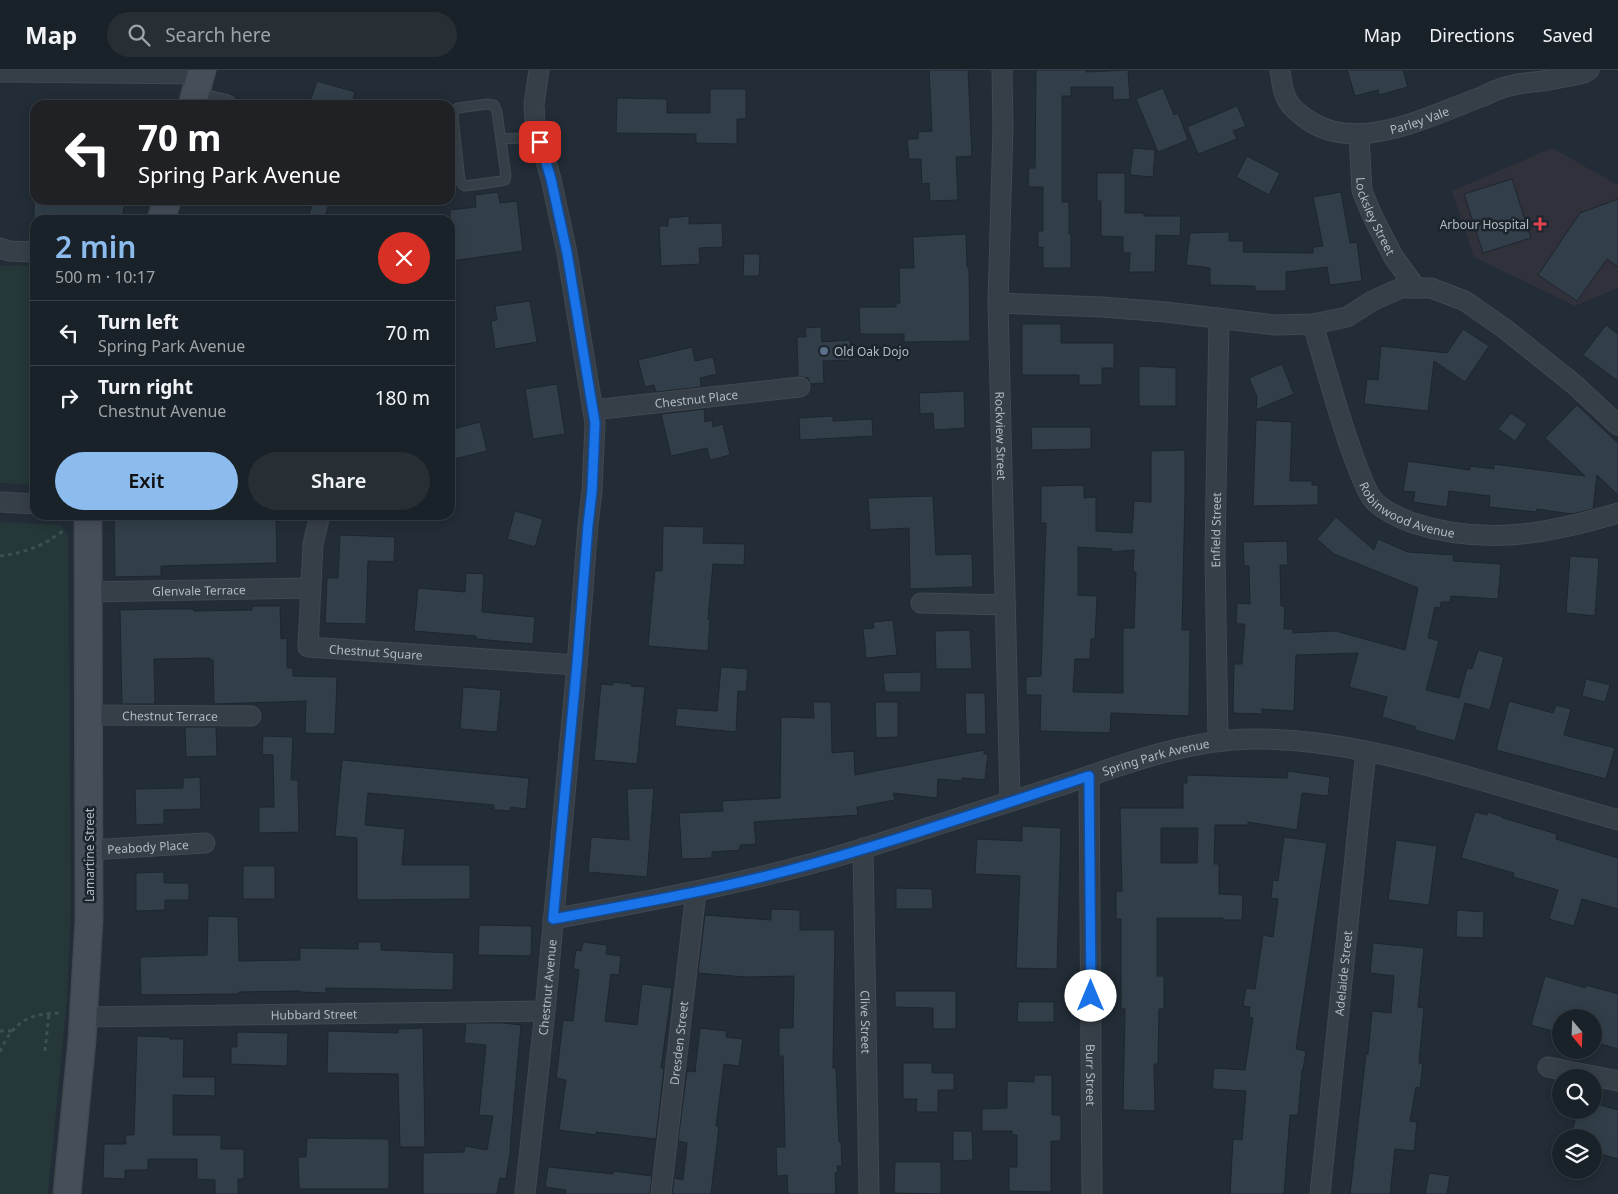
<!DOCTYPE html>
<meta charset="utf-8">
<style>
:root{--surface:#1a2229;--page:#272f35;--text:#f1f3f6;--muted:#9fa4a8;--line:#383f46;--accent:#8cbbed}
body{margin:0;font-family:"Noto Sans",sans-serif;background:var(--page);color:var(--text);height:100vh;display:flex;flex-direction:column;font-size:19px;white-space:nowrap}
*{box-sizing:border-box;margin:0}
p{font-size:16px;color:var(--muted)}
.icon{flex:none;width:28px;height:28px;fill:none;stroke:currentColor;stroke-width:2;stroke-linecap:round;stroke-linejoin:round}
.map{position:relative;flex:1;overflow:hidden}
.drawer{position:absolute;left:30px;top:145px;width:425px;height:305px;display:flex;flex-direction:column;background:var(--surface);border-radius:15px;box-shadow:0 2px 12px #0003,0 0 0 1px var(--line)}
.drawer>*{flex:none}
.hud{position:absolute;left:30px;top:30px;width:425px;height:105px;border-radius:15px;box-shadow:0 2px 12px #0003,0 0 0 1px var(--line);background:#202124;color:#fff;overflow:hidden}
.needle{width:32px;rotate:161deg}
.controls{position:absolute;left:1552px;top:939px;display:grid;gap:10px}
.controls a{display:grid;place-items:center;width:50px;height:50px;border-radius:50%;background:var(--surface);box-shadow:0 2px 12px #0003,0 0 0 1px var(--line);font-size:25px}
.pin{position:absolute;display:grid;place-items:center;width:42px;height:42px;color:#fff;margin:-21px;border-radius:10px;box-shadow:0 2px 8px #0006}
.me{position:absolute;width:55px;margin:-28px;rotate:0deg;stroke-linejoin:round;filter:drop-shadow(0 0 4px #0008)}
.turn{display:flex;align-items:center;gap:18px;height:105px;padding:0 25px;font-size:22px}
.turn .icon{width:65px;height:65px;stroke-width:2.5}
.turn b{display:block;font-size:35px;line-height:42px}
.round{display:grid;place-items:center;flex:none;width:52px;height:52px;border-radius:26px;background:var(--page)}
.summary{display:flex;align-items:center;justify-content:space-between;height:85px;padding:0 25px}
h1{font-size:30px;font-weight:600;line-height:38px;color:var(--accent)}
.cta{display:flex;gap:10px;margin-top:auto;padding:10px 25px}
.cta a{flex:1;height:58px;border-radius:30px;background:var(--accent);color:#111;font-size:20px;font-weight:600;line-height:58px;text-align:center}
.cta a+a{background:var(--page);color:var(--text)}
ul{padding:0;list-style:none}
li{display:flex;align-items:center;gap:15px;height:65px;padding:0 25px;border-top:1px solid var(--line)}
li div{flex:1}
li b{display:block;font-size:19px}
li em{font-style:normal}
header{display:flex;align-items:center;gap:30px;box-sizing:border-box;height:70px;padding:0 25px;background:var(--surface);border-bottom:1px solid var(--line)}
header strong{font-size:24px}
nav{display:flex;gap:28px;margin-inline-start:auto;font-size:18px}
.search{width:350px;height:45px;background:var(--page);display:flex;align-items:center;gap:12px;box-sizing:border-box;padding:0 18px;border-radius:28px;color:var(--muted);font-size:19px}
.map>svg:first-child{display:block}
.medical{fill:#31313c}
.green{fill:#253738}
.building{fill:#323f4a;stroke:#1e262e;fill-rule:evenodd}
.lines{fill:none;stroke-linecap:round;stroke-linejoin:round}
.lane-casing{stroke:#404850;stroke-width:11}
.street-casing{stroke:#404850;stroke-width:21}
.secondary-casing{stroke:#404850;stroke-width:29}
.path{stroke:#3d5050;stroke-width:3;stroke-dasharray:4 4;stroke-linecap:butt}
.lane{stroke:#363f47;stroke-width:9}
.street{stroke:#363f47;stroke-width:19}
.secondary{stroke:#454f5a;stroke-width:26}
.route-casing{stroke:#114b97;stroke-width:12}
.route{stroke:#1a73e8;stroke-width:9}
.health-dot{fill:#e0444e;stroke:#1c242c;stroke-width:2}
.service-dot{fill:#5c6f8a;stroke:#1c242c;stroke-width:2}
.labels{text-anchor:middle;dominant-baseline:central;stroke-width:5;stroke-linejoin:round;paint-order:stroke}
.street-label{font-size:12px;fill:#b1bac3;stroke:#1c242c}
.poi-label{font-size:12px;fill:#b1bac3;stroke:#1c242c;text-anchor:end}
</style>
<header>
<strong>Map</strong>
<div class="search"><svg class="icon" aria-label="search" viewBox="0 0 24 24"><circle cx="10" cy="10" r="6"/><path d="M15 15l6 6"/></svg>Search here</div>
<nav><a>Map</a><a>Directions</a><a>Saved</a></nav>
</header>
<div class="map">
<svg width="1618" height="1124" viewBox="0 0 1618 1124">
<rect width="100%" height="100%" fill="#232d37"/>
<!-- medical -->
<path class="medical" d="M1552,78L1618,115V218L1575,236L1474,187L1452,121Z"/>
<!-- green -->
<path class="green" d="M35,195V415L0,413V196Z
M0,452L61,455L68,466L71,835L67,930L48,1124H0Z"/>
<!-- building -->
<path class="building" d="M929,0H968L972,86L956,87L958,130L930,131L929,113L922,114L921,89H909L907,69H918V62L932,61Z
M1036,0H1086V2L1128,0L1130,29L1113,30V17H1071V26H1062V132H1069V164H1071V198H1043V177L1038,178V161H1043V117H1028L1029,98H1035Z
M1347,0H1403L1408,17L1379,25L1378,20L1355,26Z
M317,11L355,22L351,35H309Z
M1163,18L1174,45L1178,43L1188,70L1158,82L1136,29Z
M710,19H746V49H737V74L696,73V64L616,63L617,28L667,29V43H710Z
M1237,36L1246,56L1233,61L1237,69L1198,84L1187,57Z
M1133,78L1155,80L1153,107L1130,105Z
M1247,86L1280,103L1269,125L1236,107Z
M1097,103H1125V143H1144V146H1181L1180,166L1156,165L1155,202H1129L1130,183H1123V167L1101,166V131H1097Z
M1512,109L1531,168L1483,183L1464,124Z
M498,122L500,133L517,131L523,181L450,191V140L476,137L475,125Z
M1341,122L1350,173L1357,172L1362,211L1330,215L1327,197L1286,202V221H1255V216L1210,215V198L1186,195L1190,163L1229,162V171H1244L1243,182L1313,183V177L1323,176L1313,127Z
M1618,129V197L1607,189L1577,231L1538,205L1580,143Z
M34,130H126L121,150H34Z
M314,130H330L324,150H307Z
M689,146V154L722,153L723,177L699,178L700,194L661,196L659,156H668V148Z
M966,164L967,197H969L970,271L904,272V264H860L859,237H896V233H900L899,198H914L913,167Z
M744,184H760L759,206H743Z
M530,231L537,272L495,279L491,251L497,250L495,236Z
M1022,254H1061V273H1114V298H1102V315H1079V305H1022Z
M1606,255L1618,264V311L1583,285Z
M821,257L822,272L850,270L851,290L823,291L824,313L810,314L808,308L798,306L797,267H806L805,258Z
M1463,259L1489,276L1465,312L1434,291L1428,341L1364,334L1367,309L1378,310L1381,276L1447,283Z
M692,277L695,291L713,287L717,304L700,308L701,317L656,322L654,315L645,317L638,290Z
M1282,294L1294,324L1256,340L1257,327L1249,308Z
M1139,296L1176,298V336H1139Z
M557,314L565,364L533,369L525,319Z
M964,321L965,358L934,360L933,343L920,344L919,323Z
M1577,335L1618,373V425L1597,405L1593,439L1572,444L1537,439L1536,442L1489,437L1490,426L1449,421L1447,437L1413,432L1415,422L1403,421L1408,391L1470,400V396L1494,399V394L1585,406L1545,368Z
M704,339L705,352L712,350L713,357L723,354L730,385L710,390L707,378L671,386L661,344Z
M1511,343L1527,354L1515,371L1498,359Z
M833,346V351L872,349L873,366L800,370L799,348Z
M1256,350L1292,352L1290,411H1312V415H1318V435L1253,436Z
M480,352L487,381L450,390V360Z
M1031,357H1091V379L1032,380Z
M1185,380V426L1182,560H1190L1189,646L1111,643L1110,663L1040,661L1041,625H1026V607L1041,606L1046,453H1041V416L1084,415V428L1096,427V461L1132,463L1134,431L1151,432V381ZM1078,477L1112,479V482L1134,480L1133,502H1136L1134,558H1123V623L1073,622L1075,589H1090L1091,569H1095L1097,526L1078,525Z
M933,426L936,485L972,484L973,517L910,519L909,458L870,460L868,428Z
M515,441L543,449L535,477L507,469Z
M160,445V447L276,445L277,493L161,496V506L115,507L114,446Z
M1336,447L1374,480L1378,469L1408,482L1454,485L1453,491L1501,494L1498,529L1451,526L1450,532H1441L1440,538L1435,537L1428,568L1439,571L1426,620L1459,628L1467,598L1472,599L1478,580L1504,587L1490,640L1465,633L1455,671L1415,660L1416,657L1382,647L1387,627L1349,617L1358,583L1296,585L1294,641L1262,639V644L1233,643L1234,594H1242L1245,554H1236L1237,533L1250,534L1249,496H1244L1243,472L1287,471L1288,495H1280L1281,536H1285L1284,559H1293V563L1335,561L1405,580L1418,518L1334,484L1317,469Z
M663,456L704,457L703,473L745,474L744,495L713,494L708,549L710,550L708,581L648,576L655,501H662Z
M340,465L395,467L394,492L368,491L366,554L325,553L327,508H338Z
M1570,486L1599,488L1595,546L1566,543Z
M466,503L484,504L482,542L535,547L533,574L476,569V566L414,561L418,518L465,522Z
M252,536H280L281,569L287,568V598H293V606L337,607L335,664L305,663L306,631L214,634L213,590H210V588L154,589L155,634H122L120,540L162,539H194V541L252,540Z
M893,550L897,585L866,588L863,559L874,558L873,552Z
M970,560L972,599H936L935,561Z
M721,597L748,599L746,622L738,621L736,662L675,656L677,638L717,641Z
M921,602V622H885L883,603Z
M1586,609L1610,615L1605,632L1582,626Z
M613,612L631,614V616L645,617L637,694L594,690L601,614L613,615Z
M463,617L501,620L497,662L460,659Z
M965,623H985L986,664H966Z
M1509,631L1553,643L1556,635L1571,639L1564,665L1615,678L1606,709L1496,680Z
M813,632H831L832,683L854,681L855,705L984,680V684H988L985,710L962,708V711L938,709L937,728L893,723L895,730L857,737L858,745L754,752L756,774L740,775V780L712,782V788L682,789L679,743L723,741L722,731L780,728L781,647L814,648Z
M875,632H898V667L876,668Z
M185,657H216L217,686L186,687Z
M263,666L293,667L291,710H298L299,762L259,763V737H274L273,685L262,684Z
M342,690L529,708L526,739L511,737L510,741L494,740V735L368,723L365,755L405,759L402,795H470V829L357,830V768L335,766Z
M1288,701L1330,707L1328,726L1302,723L1297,760L1248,752V755H1215L1214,794H1219V824L1243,825L1242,850H1223V848H1157V906H1164V939H1159L1158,994H1154L1155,1041L1123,1040L1125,939H1121V849H1116V821H1122L1120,738H1183V713H1187V705L1287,708ZM1161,758H1198L1197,793H1161Z
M200,707L201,739L164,740V754L136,755L135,719L183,718V708Z
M654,718L647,807L588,802L591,767L629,770L627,719Z
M1475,742L1487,745L1488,742L1503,747V748L1557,764L1556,769L1618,788V839L1582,829L1574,856L1549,849L1558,820L1513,807L1514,803L1461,788Z
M1022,756L1061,758L1057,899L1016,898L1020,806L975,804L977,769L1022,771Z
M1284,767L1327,773L1296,979L1306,981L1303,1000H1302L1298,1045H1290L1284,1124H1230L1233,1069L1242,1070L1246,1021L1212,1019L1214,998L1245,1000L1253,948L1249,947L1250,937L1243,936L1246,918L1255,919L1263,865L1273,867L1278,829L1271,828L1273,810L1278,811Z
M1396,770L1437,776L1429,835L1388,830Z
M243,796H275V829H243Z
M164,802V813H189V830H165V840L136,841V803Z
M896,818L932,819L933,839H896Z
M771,839L800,840V860H835L833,998H836L839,1072H841L842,1096H837L838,1103H835L836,1124H788L787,1105L777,1106L776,1077H785L783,986H779V958H793L794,906L746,907L698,903L705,845L771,850Z
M1457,840L1484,842L1483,868L1456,867Z
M208,846L238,847L239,891L300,890V878L358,879V872H381V880L454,883L453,920L326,918V923L300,922V921L239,922V924L141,925L140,887L207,885Z
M479,855L532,856L531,886L478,885Z
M583,872L607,875L606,884L621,886L619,905L611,904L605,951L637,955L642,914L672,918L661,998H664L656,1069L596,1062V1065L559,1060L566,1010L556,1008L558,993L563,950L573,951L579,900L573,899L576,880L581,881Z
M1373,873L1424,878L1418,937L1424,938L1419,993H1423L1420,1018L1416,1017L1410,1051L1417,1052L1414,1081L1395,1079L1390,1124H1350L1366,984H1368L1372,941L1391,943L1394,906L1370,903Z
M1545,906L1586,918V915L1618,924V979L1594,972V948H1561L1559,963L1531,955Z
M895,921H956V959H933V938L895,937Z
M1018,932H1054V952H1017Z
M466,953H503L521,955L510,1077H511L506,1109L500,1108L497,1124H423V1083L464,1082L465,1076L487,1080L493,1046L479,1045L486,975L464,973Z
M423,958L425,1077H400L398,1004L327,1003L328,961L398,963V959Z
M700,958L727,961L726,967L743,969L739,996L724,994L716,1056L719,1057L711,1124H672L674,1108L683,1110L687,1073L678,1071L687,1001L695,1002Z
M237,962L288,963L287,996L231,994V977H237Z
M137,966L170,967V969H184L183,1007H215V1026L173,1025V1065H221V1079H244V1109H238V1124H215V1110L197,1109V1089H148V1100H125V1109L103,1108L104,1074H126L125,1065H134Z
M903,993H932V1003H954V1020H938V1042H916L917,1029H903Z
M1034,1005H1052V1045H1061V1071H1051V1122L1009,1121V1097H1017V1065H1012V1061H982V1039L1007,1038V1011L1034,1012Z
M1594,1033L1618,1040V1089L1594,1082V1068H1570L1578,1040H1594Z
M953,1061H972L973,1090L953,1091Z
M307,1068L389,1069V1119H299L298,1087H306Z
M895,1092H941V1124L894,1123Z
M548,1097L613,1104V1101L652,1106L650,1124H565L566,1120L545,1117Z
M1429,1103L1450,1106L1447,1124H1425Z"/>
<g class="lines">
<!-- lane casing -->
<g class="lane-casing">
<path id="lane" d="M487,34L494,35L497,42L506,106L505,110L501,111L465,116L462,114L460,110L453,47L454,41L458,38Z
M502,69L538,67"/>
</g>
<!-- street casing -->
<g class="street-casing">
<g id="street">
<path id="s1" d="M1002,0L1003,57L998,233L1010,731"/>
<path id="s2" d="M1280,0C1283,28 1287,37 1311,52C1360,83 1432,45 1481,27C1490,23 1499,18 1509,16C1520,13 1532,12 1543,11C1556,9 1570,6 1584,3L1589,0"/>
<path d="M0,2L201,4"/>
<path d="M195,27L227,35"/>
<path id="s3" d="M1359,65L1362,121L1373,147L1393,186L1416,218"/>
<path d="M0,178L9,181L35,182"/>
<path d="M998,233L1102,237L1166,242L1275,255L1313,254L1347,247L1372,231L1401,218H1431L1465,231L1505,259L1575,315L1618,355"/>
<path id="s4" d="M1313,254C1324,293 1335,332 1348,371C1355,390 1361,410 1371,427C1379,439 1400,448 1413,453C1484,476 1548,464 1618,443"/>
<path id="s5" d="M593,340L800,317"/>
<path d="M0,432L35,434"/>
<path id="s6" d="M320,445L313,474L308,577L577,595"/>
<path id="s7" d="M88,522L310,518"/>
<path d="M921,533L1006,535"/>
<path id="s8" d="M89,645L251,646"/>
<path id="s9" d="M1218,671L1215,484L1219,248"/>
<path id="s10" d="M1089,706L1092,1124"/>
<path id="s11" d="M863,778L869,1124"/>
<path id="s12" d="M90,780L205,773"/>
<path id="s13" d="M553,849C658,829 763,810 865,778C932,757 998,735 1065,714C1125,694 1188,670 1252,669C1330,668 1406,689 1480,710C1526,723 1572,737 1618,750"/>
<path id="s14" d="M84,947L545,941"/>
<path d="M1548,997L1618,1011"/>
<path id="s15" d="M525,1124L545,941L577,595L588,455L592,421L595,353L567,183L551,109L535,53L534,34L539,0"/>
<path id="s16" d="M661,1124L696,822"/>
<path id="s17" d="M1320,1124L1366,681"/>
</g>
</g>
<!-- secondary casing -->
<g class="secondary-casing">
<path id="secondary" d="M192,35L202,0
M161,150L167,130
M67,1124L82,970L89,850L88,445"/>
</g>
<!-- path -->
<path class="path" d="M0,486C25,483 46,475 65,459
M0,961H13
M45,981L49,943
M0,982C13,951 30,943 62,943"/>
<!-- lane -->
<use href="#lane" class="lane"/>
<!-- street -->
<use href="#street" class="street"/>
<!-- secondary -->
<use href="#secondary" class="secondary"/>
</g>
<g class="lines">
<!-- route casing -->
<g class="route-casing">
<path id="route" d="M540,72L551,109L567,183L595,353L592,421L588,455L577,594L553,849C630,835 709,821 786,801C888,774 988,739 1089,706L1091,926"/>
</g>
<!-- route -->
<use href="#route" class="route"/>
</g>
<!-- markers -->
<path class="health-dot" d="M1537.5 146.5h5v5h5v5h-5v5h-5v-5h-5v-5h5z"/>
<circle class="service-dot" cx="824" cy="281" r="5"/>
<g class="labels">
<!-- street labels -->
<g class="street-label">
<text stroke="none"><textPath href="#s2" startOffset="176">Parley Vale</textPath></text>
<text stroke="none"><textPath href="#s3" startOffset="84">Locksley Street</textPath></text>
<text stroke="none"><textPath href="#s5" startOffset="104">Chestnut Place</textPath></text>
<text stroke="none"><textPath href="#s1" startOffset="366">Rockview Street</textPath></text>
<text stroke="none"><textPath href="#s4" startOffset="221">Robinwood Avenue</textPath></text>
<text stroke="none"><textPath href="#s9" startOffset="211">Enfield Street</textPath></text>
<text stroke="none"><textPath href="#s7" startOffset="111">Glenvale Terrace</textPath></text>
<text stroke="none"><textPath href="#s6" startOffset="201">Chestnut Square</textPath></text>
<text stroke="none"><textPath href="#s8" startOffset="81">Chestnut Terrace</textPath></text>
<text stroke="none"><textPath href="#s13" startOffset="625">Spring Park Avenue</textPath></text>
<text stroke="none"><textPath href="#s12" startOffset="58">Peabody Place</textPath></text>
<text transform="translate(89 785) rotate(-90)">Lamartine Street</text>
<text stroke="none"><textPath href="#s17" startOffset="222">Adelaide Street</textPath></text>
<text stroke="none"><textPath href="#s15" startOffset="208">Chestnut Avenue</textPath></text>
<text stroke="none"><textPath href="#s14" startOffset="230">Hubbard Street</textPath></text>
<text stroke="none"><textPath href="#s11" startOffset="174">Clive Street</textPath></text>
<text stroke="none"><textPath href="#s16" startOffset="152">Dresden Street</textPath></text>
<text stroke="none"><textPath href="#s10" startOffset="299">Burr Street</textPath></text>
</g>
<!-- poi labels -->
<g class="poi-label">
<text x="1529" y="154">Arbour Hospital</text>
<text x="834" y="281" text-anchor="start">Old Oak Dojo</text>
</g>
</g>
</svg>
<div class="controls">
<a><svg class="needle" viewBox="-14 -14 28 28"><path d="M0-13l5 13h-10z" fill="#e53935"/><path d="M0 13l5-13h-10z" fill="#9fa4a8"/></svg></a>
<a><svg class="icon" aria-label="search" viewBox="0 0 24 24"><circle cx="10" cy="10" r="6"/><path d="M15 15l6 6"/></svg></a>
<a><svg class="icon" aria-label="layers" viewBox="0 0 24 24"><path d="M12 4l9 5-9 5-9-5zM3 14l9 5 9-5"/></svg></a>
</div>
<div class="pin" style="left:540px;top:72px;background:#d93025"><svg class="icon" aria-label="arrive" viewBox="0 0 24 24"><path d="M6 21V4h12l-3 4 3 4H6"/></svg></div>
<svg class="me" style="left:1091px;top:926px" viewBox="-20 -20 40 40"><circle r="19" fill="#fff"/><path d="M0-13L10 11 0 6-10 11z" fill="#1a73e8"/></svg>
<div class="hud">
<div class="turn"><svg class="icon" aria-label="left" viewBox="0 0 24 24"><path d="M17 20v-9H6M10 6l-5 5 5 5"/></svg><div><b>70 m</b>Spring Park Avenue</div></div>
</div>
<section class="drawer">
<div class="summary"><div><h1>2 min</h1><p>500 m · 10:17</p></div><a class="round" style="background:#d93025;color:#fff"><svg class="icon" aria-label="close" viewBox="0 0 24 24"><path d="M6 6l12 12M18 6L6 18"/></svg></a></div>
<ul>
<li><svg class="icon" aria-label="left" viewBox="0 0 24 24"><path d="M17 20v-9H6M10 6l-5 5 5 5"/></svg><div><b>Turn left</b><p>Spring Park Avenue</p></div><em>70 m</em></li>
<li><svg class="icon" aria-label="right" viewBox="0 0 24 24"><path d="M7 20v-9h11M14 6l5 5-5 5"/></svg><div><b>Turn right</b><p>Chestnut Avenue</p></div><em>180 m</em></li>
</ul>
<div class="cta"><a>Exit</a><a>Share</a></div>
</section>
</div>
